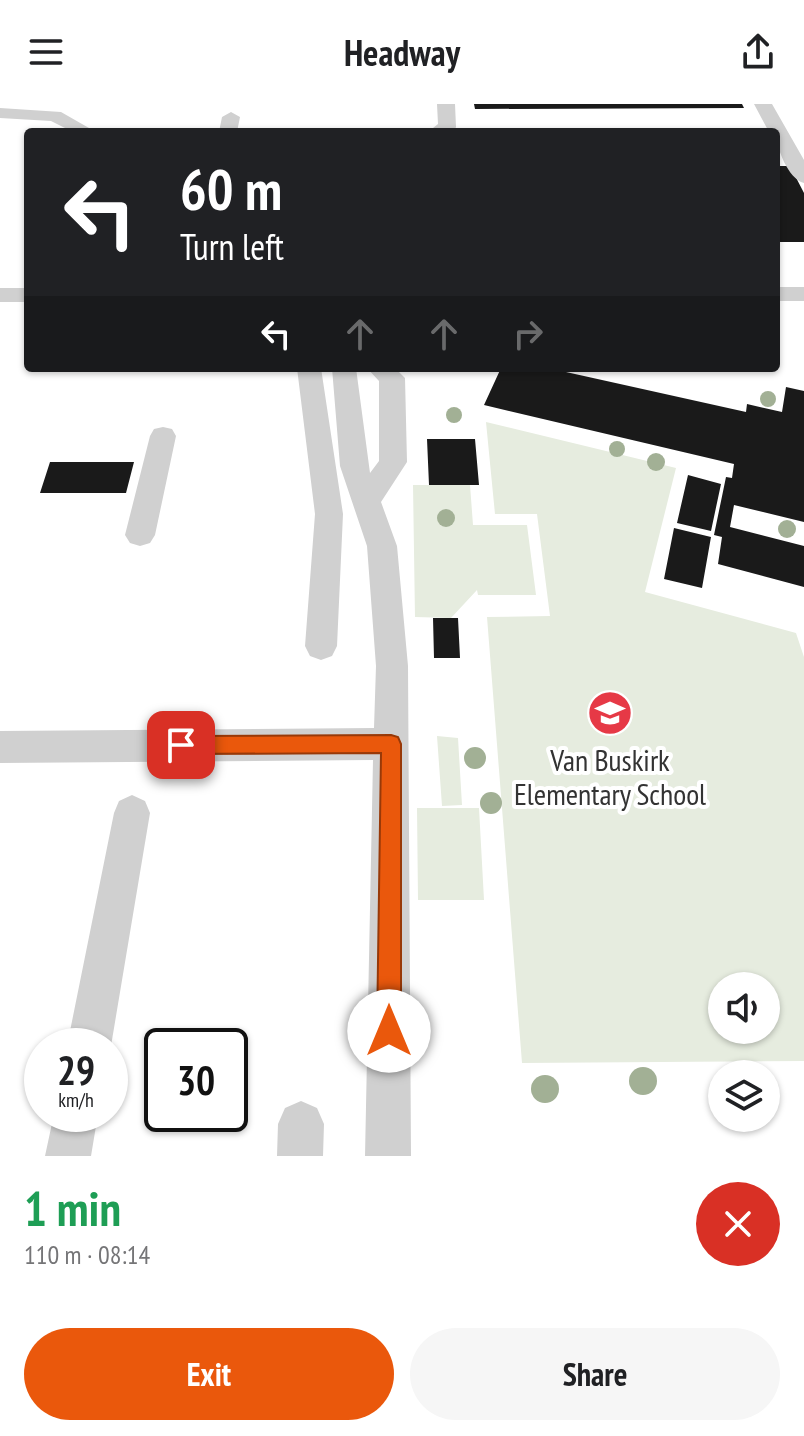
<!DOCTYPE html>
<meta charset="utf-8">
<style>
:root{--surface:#fff;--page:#f6f6f6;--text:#202124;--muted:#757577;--accent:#ea580c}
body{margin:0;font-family:"PT Sans Narrow",sans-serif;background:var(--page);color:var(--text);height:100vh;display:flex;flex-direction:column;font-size:30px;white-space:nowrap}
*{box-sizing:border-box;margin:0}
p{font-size:26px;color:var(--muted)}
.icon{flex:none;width:44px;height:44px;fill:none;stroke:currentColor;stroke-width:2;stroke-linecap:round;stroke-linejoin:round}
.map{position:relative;height:1052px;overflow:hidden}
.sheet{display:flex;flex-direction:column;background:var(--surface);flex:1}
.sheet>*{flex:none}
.banner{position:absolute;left:24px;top:24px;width:756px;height:244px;border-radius:8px;box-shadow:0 2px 6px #0004;background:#202124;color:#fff;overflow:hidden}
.buttons{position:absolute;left:708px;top:868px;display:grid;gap:16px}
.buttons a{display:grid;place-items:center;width:72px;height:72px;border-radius:50%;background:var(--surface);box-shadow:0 2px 6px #0004;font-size:40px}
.speed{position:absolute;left:24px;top:924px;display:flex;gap:16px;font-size:40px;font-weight:700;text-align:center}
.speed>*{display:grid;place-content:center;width:104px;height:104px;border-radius:50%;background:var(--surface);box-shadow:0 2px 6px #0004;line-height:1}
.speed small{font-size:20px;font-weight:400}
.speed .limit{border:4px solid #111;border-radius:12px;background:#fff;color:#111}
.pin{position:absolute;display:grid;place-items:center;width:68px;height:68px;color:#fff;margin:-34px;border-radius:16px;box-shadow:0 4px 12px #0006}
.me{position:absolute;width:88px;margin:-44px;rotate:0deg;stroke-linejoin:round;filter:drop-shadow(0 0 6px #0008)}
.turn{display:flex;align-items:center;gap:28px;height:168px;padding:0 24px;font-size:36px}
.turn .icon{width:104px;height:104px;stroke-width:2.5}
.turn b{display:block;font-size:56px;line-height:68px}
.lanes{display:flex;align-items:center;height:76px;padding:0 24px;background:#0003;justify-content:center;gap:40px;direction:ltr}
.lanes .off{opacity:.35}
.round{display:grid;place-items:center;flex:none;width:84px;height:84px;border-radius:42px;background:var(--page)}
.summary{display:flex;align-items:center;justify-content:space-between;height:136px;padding:0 24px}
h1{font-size:48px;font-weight:800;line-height:60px;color:#1e9e55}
.action{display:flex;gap:16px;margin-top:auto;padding:16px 24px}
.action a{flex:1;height:92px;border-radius:48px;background:var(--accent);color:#fff;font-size:32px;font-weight:800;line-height:92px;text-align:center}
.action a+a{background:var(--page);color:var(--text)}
header{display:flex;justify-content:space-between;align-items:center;height:104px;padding:0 24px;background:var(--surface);font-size:36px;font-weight:800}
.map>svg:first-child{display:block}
.green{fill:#e6ecdf;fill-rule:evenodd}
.building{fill:#1a1a1a}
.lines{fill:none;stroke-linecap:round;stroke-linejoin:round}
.minor{fill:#d0d0d0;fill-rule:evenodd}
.tree{fill:#a2b095}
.route{fill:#ea580c;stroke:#983908;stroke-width:2}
.labels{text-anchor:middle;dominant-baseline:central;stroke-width:8;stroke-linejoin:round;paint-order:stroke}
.poi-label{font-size:30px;fill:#333;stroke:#fff}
</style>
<header><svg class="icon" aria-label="menu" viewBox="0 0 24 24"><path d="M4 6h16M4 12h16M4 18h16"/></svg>Headway<svg class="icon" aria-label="share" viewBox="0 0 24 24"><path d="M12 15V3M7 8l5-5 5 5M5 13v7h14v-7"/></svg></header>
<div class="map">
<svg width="804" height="1052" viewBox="0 0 804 1052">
<rect width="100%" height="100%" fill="#fff"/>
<!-- green -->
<path class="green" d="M486,318L676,364L645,488L796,529L804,553V957L522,959L487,513L550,512L537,410H495ZM722,882H766V926H722Z
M413,381H470L473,421H527L536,491H478L477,486L451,514L415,513Z
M437,632L458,634L462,701L442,702Z
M417,704H479L484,796H418Z"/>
<!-- building -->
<path class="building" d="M474,0H742L744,4L475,5Z
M776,62H790L804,89V138H776Z
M501,264H548L746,308L747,300L782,308L786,283L804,287V418L734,401L730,423L804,442V483L718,460L722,433L714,431L726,373L732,374L734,360L484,301Z
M427,335H475L479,381H429Z
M50,358H134L126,389H40Z
M688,371L721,380L711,427L677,419Z
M674,424L711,433L702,484L664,475Z
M433,514H458L460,554H434Z"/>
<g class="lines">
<!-- minor -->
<path class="minor" d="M437,0H455L456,23L454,27L428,28L438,20Z
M754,0H772L804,56V79C788,75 776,43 776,28H769Z
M0,4L61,8L96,28H73L51,17L0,14Z
M231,8L240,13L237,28H219L222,13Z
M776,183H804V197H776Z
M0,184H28V198H0Z
M297,264H321L343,410L337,542L332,552L321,556L310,552L305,542L315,410Z
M332,264H356L370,369L379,357V277L367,264H395L405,274L407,358L381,398L397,442L408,562L411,1052H365L373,656L0,659V627L374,624L376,562L367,442L340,362Z
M163,323L172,325L176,332L155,431L150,439L140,442L130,439L125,431L150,332L154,325Z
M132,691L145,697L150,709L111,942H67L114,709L119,697Z
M301,997L317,1004L324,1020L323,1052H277L278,1020L285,1004Z
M54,1010H98L91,1052H45Z"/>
</g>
<!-- trees -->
<g class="tree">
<circle cx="768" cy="295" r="8"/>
<circle cx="454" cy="311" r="8"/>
<circle cx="617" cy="345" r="8"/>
<circle cx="656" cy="358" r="9"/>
<circle cx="446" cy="414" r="9"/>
<circle cx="787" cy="425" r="9"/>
<circle cx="475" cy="654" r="11"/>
<circle cx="491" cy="699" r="11"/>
<circle cx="643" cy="977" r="14"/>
<circle cx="545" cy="985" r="14"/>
</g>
<!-- route -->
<path class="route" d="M391,631L398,633L401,640V927L397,936L389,940L380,936L377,927L381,649L181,650L174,648L171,641L174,635L181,632Z"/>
<!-- icons -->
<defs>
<g id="school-disc" transform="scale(2.3)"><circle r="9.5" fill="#e63946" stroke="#fff"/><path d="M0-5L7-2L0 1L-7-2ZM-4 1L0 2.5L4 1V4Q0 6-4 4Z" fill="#fff"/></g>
</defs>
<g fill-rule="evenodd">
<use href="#school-disc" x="610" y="609"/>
</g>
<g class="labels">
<!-- poi labels -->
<g class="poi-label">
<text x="610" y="655">Van Buskirk<tspan x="610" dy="34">Elementary School</tspan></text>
</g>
</g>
</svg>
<div class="buttons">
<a><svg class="icon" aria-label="sound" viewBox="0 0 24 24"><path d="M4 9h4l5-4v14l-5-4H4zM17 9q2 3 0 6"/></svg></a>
<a><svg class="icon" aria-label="layers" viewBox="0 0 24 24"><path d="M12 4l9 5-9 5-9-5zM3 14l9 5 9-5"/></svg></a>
</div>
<div class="speed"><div>29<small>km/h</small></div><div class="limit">30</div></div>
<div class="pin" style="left:181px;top:641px;background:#d93025"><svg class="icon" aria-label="arrive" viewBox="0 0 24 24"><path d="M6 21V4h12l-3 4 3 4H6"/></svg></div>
<svg class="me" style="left:389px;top:927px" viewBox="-20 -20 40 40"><circle r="19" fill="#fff"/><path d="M0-13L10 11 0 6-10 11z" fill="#ea580c"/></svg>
<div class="banner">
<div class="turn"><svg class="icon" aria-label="left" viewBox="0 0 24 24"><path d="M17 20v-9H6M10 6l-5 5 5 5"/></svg><div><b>60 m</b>Turn left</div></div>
<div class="lanes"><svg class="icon" aria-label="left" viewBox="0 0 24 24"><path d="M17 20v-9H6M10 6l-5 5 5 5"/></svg><svg class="icon off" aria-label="ahead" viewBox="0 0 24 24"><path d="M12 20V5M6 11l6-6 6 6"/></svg><svg class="icon off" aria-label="ahead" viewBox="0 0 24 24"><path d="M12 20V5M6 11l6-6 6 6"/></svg><svg class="icon off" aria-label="right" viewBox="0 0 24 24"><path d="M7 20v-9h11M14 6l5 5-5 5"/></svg></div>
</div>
</div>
<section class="sheet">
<div class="summary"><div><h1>1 min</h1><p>110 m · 08:14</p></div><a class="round" style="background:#d93025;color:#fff"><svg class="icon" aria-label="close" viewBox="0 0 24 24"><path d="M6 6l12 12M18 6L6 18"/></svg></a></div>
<div class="action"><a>Exit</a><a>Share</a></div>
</section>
